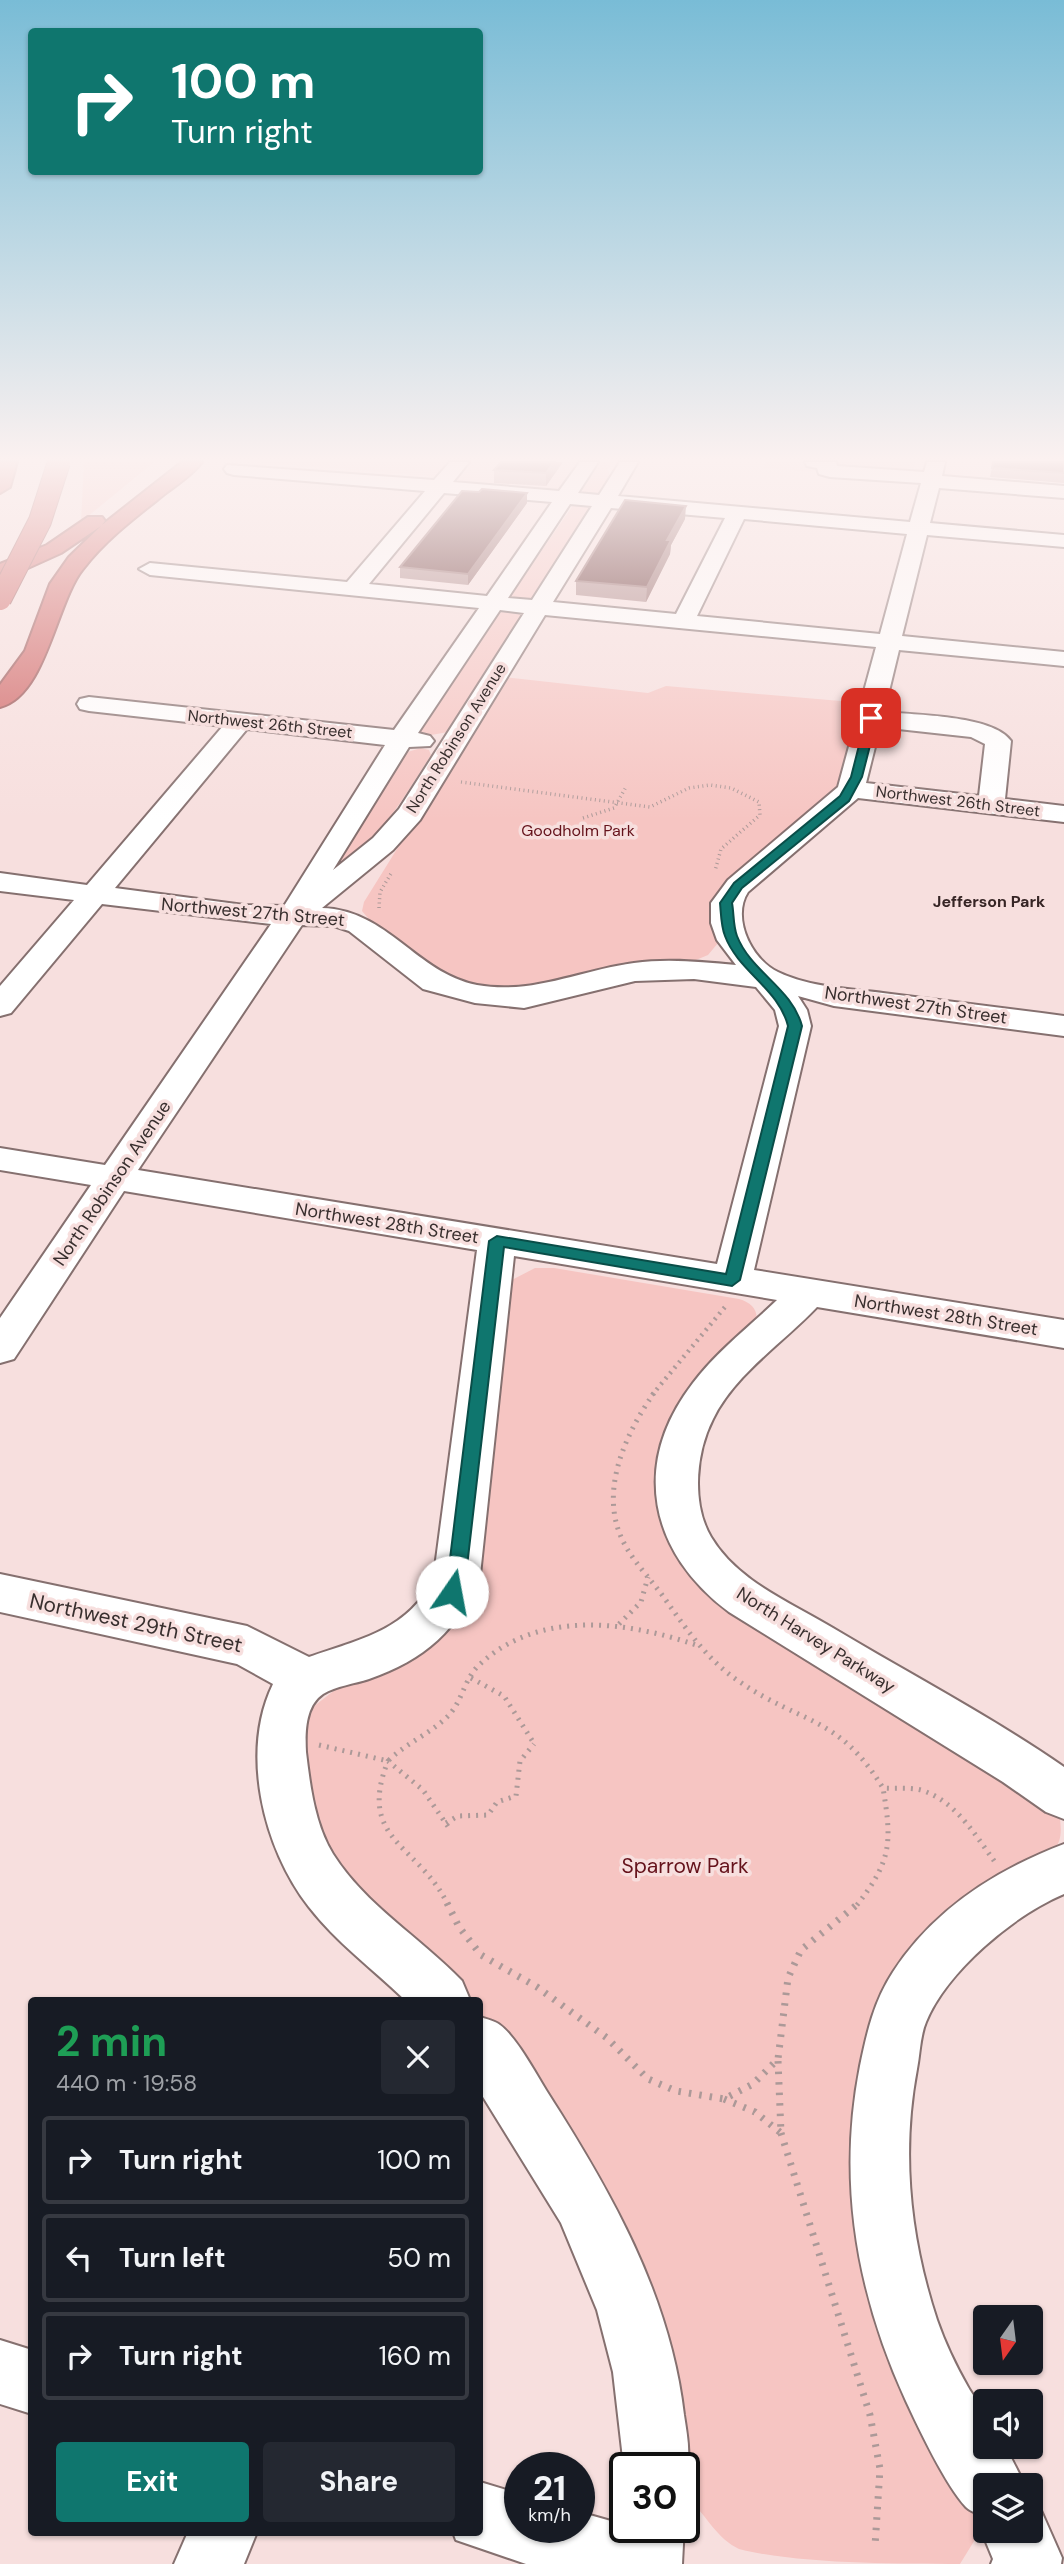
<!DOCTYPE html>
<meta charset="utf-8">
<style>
:root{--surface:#171b24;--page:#242831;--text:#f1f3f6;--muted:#9ea1a6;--line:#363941;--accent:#0f766e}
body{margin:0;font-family:"DM Sans",sans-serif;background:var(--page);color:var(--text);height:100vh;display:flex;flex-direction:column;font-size:26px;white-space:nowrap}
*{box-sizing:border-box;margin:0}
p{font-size:23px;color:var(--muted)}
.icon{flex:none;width:38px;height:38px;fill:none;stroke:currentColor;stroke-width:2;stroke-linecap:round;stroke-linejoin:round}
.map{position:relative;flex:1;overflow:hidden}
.side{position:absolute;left:28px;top:1997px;width:455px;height:539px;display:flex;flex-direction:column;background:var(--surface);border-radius:7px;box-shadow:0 2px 5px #0004}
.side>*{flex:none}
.banner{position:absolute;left:28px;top:28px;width:455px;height:147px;border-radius:7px;box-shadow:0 2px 5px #0004;background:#0f766e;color:#fff;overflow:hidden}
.needle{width:46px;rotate:194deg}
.controls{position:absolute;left:973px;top:2305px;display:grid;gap:14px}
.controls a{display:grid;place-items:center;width:70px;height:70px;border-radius:7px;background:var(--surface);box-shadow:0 2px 5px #0004;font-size:35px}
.speed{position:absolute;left:504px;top:2452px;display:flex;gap:14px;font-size:35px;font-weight:700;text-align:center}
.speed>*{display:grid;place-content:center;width:91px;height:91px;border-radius:50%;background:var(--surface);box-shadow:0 2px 5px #0004;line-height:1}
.speed small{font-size:18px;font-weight:400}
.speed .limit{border:4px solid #111;border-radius:10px;background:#fff;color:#111}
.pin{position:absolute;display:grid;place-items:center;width:60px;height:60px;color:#fff;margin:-30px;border-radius:14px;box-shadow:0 4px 10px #0006}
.me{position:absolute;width:77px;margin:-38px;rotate:12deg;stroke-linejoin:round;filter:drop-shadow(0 0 5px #0008)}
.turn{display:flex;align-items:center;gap:24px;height:147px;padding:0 28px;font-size:32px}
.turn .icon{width:91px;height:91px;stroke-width:2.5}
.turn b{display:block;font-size:49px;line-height:60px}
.round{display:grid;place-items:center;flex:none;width:74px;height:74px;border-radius:7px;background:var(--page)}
.summary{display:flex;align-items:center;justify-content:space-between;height:119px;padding:0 28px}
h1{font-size:42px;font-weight:700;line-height:52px;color:#1e9e55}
.cta{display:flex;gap:14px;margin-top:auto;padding:14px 28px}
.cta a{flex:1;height:80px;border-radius:7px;background:var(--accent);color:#fff;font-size:28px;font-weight:700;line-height:80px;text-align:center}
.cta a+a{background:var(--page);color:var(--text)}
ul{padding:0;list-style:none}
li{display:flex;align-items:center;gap:21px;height:88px;margin:0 14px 10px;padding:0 14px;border:4px solid var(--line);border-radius:7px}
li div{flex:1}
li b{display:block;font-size:26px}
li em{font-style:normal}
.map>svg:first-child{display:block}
.built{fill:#f1d0cf}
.green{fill:#f6c5c2}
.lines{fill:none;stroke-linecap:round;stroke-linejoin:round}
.minor-casing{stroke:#85706f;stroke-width:4}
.highway-casing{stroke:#9b5454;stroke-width:4}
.path-far3{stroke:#ac9998;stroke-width:3.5;stroke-dasharray:1 3.5;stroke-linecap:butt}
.path-far2{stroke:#ac9998;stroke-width:4.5;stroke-dasharray:2 5;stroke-linecap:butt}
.path-far1{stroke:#ac9998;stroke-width:5;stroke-dasharray:2 6;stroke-linecap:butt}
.path{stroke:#ac9998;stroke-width:7;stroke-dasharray:2.5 8;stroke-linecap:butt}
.minor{fill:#fff;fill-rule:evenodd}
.highway{fill:#d16868;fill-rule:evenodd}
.highway-bridge-casing{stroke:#9b5454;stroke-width:24;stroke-linecap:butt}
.highway-bridge{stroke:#d16868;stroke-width:22}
.wall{fill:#a88080}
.shaded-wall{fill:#895a5a}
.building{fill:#5a2122;stroke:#895a5a;stroke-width:2}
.route{fill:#0f766e;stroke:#0a4d48;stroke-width:2}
.labels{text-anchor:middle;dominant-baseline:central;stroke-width:7;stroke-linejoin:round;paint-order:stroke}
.far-street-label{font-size:16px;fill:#382f2e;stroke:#f7dfde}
.far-park-label{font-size:16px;fill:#65121b;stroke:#f7dfde}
.far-neighbourhood-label{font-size:16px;font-weight:bold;fill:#362525;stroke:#f7dfde}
.street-label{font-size:18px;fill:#382f2e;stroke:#f7dfde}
.near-street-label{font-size:21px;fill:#382f2e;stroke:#f7dfde}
.near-park-label{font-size:21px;fill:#65121b;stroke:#f7dfde}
</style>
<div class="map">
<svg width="1064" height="2564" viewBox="0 0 1064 2564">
<rect width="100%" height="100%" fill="#f7dfde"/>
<!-- built -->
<path class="built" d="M257,462H453L441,477Z
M466,462H580L559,492L458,486L450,481Z
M766,462H915L910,480L763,468Z"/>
<!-- green -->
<path class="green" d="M84,462H154L81,522Z
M599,462H613L608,469L610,476L600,493L580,494Z
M574,504L588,505L590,508L534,598L512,599L510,596Z
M506,610L518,612L521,616L448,732L431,735L421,732L420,729L497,614Z
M504,677L648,693L666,686L864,703L843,784L823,804L721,887L713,904L718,943L708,955L691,962L527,991L463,986L379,931L362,911L364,902Z
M421,748L429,750L431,755C412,784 364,868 328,872L404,753Z
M535,1268H554L739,1299C752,1303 759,1310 756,1324L714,1369L681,1549L1059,1812C1064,1843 1059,1850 1034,1864L869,2085L981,2513L979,2533L960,2564C896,2564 797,2564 739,2549C724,2542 714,2529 704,2516C692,2502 684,2486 684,2468L513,2060L480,2017V2000H467L450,1979L350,1888L310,1822L304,1714L340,1686L431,1639L508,1282Z"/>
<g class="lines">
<!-- minor casing -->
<g class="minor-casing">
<path id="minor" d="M450,462H469L453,482L559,491L580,462H598L578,493L599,495L620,462H638L618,496L910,522L921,483L830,477L819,474L817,468L807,466L805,462H836L837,466L924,472L927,462H945L942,476L1064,486V498L939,488L930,523L1064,535V547L927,535L902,636L1064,652V666L899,650L884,712C914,715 993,715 1011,741L1005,799L1064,806V822L858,798L748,892C731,918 752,960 778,972C809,987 850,989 883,993C944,1001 1004,1008 1064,1016V1036L834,1006L798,996L807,1010L811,1026L754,1270L1064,1320V1348L817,1307C783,1343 735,1374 713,1419C696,1452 691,1503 711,1537C737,1581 790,1602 833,1628C908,1673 992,1717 1064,1767V1819L1046,1812L1003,1782L729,1612C650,1553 630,1465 693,1383C717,1351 749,1327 777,1300L514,1256L480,1575C459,1630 424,1660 369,1679C354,1684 336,1686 323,1694C305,1706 305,1733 306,1752C310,1786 315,1825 333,1854C365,1905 421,1938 462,1981L470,2000H405C373,1969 336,1942 309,1907C263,1848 240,1752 273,1684L237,1664L0,1612V1574L247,1626L309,1657C358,1640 413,1629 434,1575L477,1250L124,1191L14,1359L0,1363V1318L91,1185L0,1170V1148L105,1165L271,924L102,904L11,1013L0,1016V986L74,900L0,891V873L87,885L223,726L89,711L80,709L77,704L80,699L89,697L394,730L479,608L150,575L139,569L150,563L347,582L425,491L234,475L227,473L224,469L227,465L434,480ZM444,493L552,502L487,596L369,584ZM570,504L592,506L532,600L508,598ZM611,508L725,518L676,614L553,602ZM744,519L907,534L880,634L697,616ZM500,610L524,613L399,809L373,838L333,870L409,747L430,746L434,741L430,736L418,733ZM545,615L876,647L838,787L728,880L711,903V923L717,940L736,965C702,962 668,958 634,963C580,970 534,995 477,985C416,973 388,910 322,908L393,850L420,820ZM880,727L971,737L985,744L979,796L866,783ZM247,729L385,745L284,906L244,905L115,888ZM302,925L334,926L349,931L423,989L475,1003L524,1008L635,981L694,979L756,987L775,1010L779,1026L717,1264L138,1170Z
M1064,1844V1894C1014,1915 947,1971 926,2022C920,2036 920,2054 917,2069C901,2154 910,2238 937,2320C945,2343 956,2366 968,2387C973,2396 981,2405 985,2415C988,2423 985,2437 985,2446H1005L1025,2485H985V2516C979,2514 971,2512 966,2507C946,2486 919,2429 906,2401C857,2294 837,2183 860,2066C867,2032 874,2001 893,1972C934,1909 996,1870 1064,1844Z
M480,2017C486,2019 495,2021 500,2025C516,2037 535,2072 546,2090C610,2190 670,2294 684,2415C687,2435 692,2459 684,2478V2468H625V2476L613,2372L597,2310L561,2223L480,2092Z
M0,2340L32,2350V2414L0,2404Z
M480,2482L520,2494V2527H579V2512L618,2523L625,2508V2527L684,2525L682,2564H526L456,2540L453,2532H480Z
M1031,2502L1039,2506L1062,2558L1061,2564H991L993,2559L981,2530L985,2520V2530H1031Z
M188,2532H257L244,2564H174Z"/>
</g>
<!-- highway casing -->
<g class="highway-casing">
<path id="highway" d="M0,462H17L10,487L0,493Z
M182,462H202C193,474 178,484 166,493C137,516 106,539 83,569C56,602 46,696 0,707V685L25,651L50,584L69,557L101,526L61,553L8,577L0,578V564L47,545L88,517H102L105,521L102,525Z"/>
</g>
<!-- path-far3 -->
<path class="path-far3" d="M461,782L650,807L689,788L710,785L731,788L759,802L760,815L721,849L715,871
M583,818L614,808L626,787
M379,908L380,892L392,872"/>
<!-- path-far2 -->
<path class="path-far2" d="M652,1395L725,1307"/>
<!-- path-far1 -->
<path class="path-far1" d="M654,1393C626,1433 599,1490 622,1539C632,1561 651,1579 665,1599C687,1630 708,1661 740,1682C803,1725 838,1715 883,1788C896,1789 909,1787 921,1790C956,1801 975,1835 995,1862
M619,1624L641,1602L648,1577
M471,1678L504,1696L535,1745
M319,1745L388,1761C406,1743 430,1734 448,1716C462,1702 464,1680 478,1666C537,1609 626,1621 696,1645
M446,1823L458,1816L488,1815L497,1802L516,1796L520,1761L534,1744
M448,1905C419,1844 356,1841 388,1761L423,1790L449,1828
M857,1905C892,1860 892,1842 883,1788"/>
<!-- path -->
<path class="path" d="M447,1903L459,1927L481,1955L537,1987L607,2038L648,2079L676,2091L724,2099L753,2084L778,2059L788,1978L801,1950L859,1903
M724,2099L755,2112L781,2133L778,2060
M781,2133L870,2415L880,2469L875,2546"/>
<!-- minor -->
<use href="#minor" class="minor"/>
<!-- highway -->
<use href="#highway" class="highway"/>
<!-- highway-bridge casing -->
<g class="highway-bridge-casing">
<path id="highway-bridge" d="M0,599L40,521L59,462"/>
</g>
<!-- highway-bridge -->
<use href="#highway-bridge" class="highway-bridge"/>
</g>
<!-- wall -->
<path class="wall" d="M501,462H563L546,486L494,483V470Z
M993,462H1064V483L990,477Z
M527,503L468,585L400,578V567Z
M685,519L671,545L670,554L646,602L576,595V581Z"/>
<!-- shaded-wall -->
<path class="shaded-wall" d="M554,462H563L546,486V473Z
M527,493V503L468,585V574Z
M686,506L685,519L671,545L670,554L646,602L647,587L667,540Z"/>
<!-- building -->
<path class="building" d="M501,462H554L546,473L494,470Z
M993,462H1064V473L992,468Z
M482,489L527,493L468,574L400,567L462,491L479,492Z
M625,500L686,506L667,540H671L647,587L576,581Z"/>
<!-- sky -->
<linearGradient id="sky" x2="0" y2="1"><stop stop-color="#79bcd6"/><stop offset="0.56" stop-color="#fbf1f0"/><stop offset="1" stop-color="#fbf1f0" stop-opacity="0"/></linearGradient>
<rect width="1064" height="820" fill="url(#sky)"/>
<!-- route -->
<path class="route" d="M871,715L877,718L862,777L849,801L742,888L732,903C734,913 733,926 737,936C751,972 792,988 802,1026L740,1280L732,1286L504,1247L466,1575L459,1598H445L443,1592L448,1575L489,1241L497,1236L726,1274L788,1026C779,989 738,971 725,936C721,926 721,913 720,903L734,883L840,796L851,777L866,718Z"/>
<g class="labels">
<!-- far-street labels -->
<g class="far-street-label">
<text transform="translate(270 724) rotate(6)">Northwest 26th Street</text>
<text transform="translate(456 738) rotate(-58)">North Robinson Avenue</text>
<text transform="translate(958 801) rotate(7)">Northwest 26th Street</text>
</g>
<!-- far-park labels -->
<g class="far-park-label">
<text x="578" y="830">Goodholm Park</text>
</g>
<!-- far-neighbourhood labels -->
<g class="far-neighbourhood-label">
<text x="989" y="901">Jefferson Park</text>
</g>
<!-- street labels -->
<g class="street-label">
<text transform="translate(253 912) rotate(5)">Northwest 27th Street</text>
<text transform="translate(916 1005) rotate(8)">Northwest 27th Street</text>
<text transform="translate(112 1183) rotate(-56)">North Robinson Avenue</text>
<text transform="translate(387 1223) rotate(9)">Northwest 28th Street</text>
<text transform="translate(946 1315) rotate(9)">Northwest 28th Street</text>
<text transform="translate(816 1640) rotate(32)">North Harvey Parkway</text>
</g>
<!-- near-street labels -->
<g class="near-street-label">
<text transform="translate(136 1623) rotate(12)">Northwest 29th Street</text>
</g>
<!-- near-park labels -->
<g class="near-park-label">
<text x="685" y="1866">Sparrow Park</text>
</g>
</g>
</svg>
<div class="controls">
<a><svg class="needle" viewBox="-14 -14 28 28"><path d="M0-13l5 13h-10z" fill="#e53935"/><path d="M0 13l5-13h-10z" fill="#9ea1a6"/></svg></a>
<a><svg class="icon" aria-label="sound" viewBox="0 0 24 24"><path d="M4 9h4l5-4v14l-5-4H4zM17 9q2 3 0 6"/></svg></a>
<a><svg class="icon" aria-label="layers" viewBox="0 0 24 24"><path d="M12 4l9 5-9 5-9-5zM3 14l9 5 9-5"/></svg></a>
</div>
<div class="speed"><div>21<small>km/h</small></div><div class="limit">30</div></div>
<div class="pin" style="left:871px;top:718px;background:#d93025"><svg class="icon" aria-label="arrive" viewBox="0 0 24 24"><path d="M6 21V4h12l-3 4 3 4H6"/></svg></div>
<svg class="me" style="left:452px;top:1592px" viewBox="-20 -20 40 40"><circle r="19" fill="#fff"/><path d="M0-13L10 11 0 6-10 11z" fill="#0f766e"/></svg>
<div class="banner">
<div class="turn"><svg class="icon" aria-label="right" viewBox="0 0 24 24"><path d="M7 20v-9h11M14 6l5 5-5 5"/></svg><div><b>100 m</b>Turn right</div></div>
</div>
<section class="side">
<div class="summary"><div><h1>2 min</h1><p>440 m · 19:58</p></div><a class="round"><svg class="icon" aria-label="close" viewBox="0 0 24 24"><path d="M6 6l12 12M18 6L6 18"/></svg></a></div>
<ul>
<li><svg class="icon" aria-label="right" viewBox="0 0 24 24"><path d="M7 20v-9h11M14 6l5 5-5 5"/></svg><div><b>Turn right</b></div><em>100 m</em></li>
<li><svg class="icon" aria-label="left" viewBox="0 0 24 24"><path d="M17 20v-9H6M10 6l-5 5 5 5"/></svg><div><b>Turn left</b></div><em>50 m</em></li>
<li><svg class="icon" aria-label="right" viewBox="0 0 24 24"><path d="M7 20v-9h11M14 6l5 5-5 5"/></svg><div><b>Turn right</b></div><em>160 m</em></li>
</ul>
<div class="cta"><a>Exit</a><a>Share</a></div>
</section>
</div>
